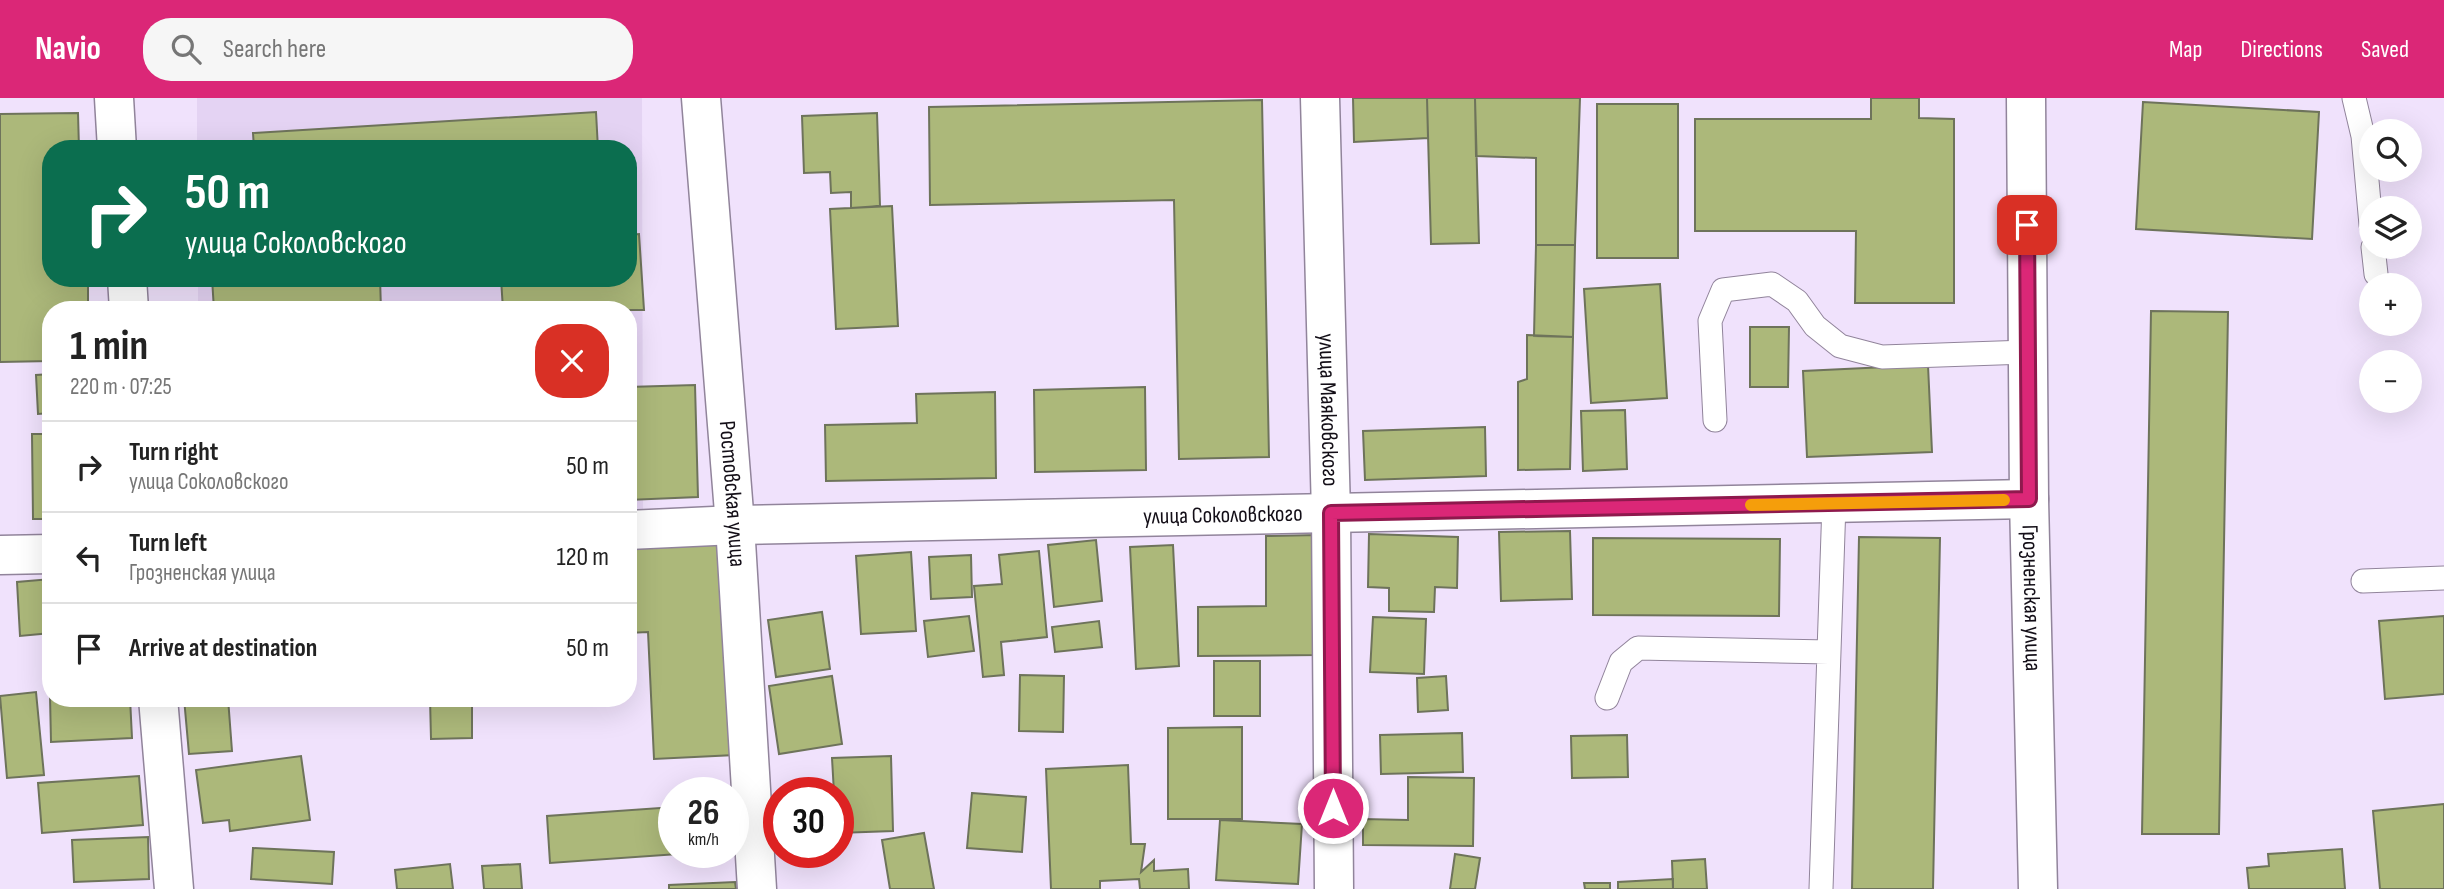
<!DOCTYPE html>
<meta charset="utf-8">
<style>
:root{--surface:#fff;--page:#f6f6f6;--text:#222;--muted:#767676;--line:#e0e0e0;--accent:#db2777}
body{margin:0;font-family:"Sofia Sans Condensed",sans-serif;background:var(--page);color:var(--text);height:100vh;display:flex;flex-direction:column;font-size:26px;white-space:nowrap}
*{box-sizing:border-box;margin:0}
p{font-size:23px;color:var(--muted)}
.icon{flex:none;width:38px;height:38px;fill:none;stroke:currentColor;stroke-width:2;stroke-linecap:round;stroke-linejoin:round}
.map{position:relative;flex:1;overflow:hidden}
.details{position:absolute;left:42px;top:203px;width:595px;height:406px;display:flex;flex-direction:column;background:var(--surface);border-radius:28px;box-shadow:0 7px 28px #0002}
.details>*{flex:none}
.hud{position:absolute;left:42px;top:42px;width:595px;height:147px;border-radius:28px;box-shadow:0 7px 28px #0002;background:#0b6e4f;color:#fff;overflow:hidden}
.tools{position:absolute;left:2359px;top:21px;display:grid;gap:14px}
.tools a{display:grid;place-items:center;width:63px;height:63px;border-radius:50%;background:var(--surface);box-shadow:0 7px 28px #0002;font-size:35px}
.speed{position:absolute;left:658px;top:679px;display:flex;gap:14px;font-size:35px;font-weight:700;text-align:center}
.speed>*{display:grid;place-content:center;width:91px;height:91px;border-radius:50%;background:var(--surface);box-shadow:0 7px 28px #0002;line-height:1}
.speed small{font-size:18px;font-weight:400}
.speed .limit{border:10px solid #d22;background:#fff;color:#111}
.pin{position:absolute;display:grid;place-items:center;width:60px;height:60px;color:#fff;margin:-30px;border-radius:14px;box-shadow:0 4px 10px #0006}
.me{position:absolute;width:77px;margin:-38px;rotate:0deg;stroke-linejoin:round;filter:drop-shadow(0 0 5px #0008)}
.turn{display:flex;align-items:center;gap:24px;height:147px;padding:0 28px;font-size:32px}
.turn .icon{width:91px;height:91px;stroke-width:2.5}
.turn b{display:block;font-size:49px;line-height:60px}
.round{display:grid;place-items:center;flex:none;width:74px;height:74px;border-radius:28px;background:var(--page)}
.summary{display:flex;align-items:center;justify-content:space-between;height:119px;padding:0 28px}
h1{font-size:42px;font-weight:700;line-height:52px}
ul{padding:0;list-style:none}
li{display:flex;align-items:center;gap:21px;height:91px;padding:0 28px;border-top:2px solid var(--line)}
li div{flex:1}
li b{display:block;font-size:26px}
li em{font-style:normal}
header{display:flex;align-items:center;gap:42px;box-sizing:border-box;height:98px;padding:0 35px;background:var(--accent);color:#fff}
header strong{font-size:33px}
nav{display:flex;gap:38px;margin-inline-start:auto;font-size:24px}
.search{width:490px;height:63px;background:var(--page);display:flex;align-items:center;gap:18px;box-sizing:border-box;padding:0 24px;border-radius:28px;color:var(--muted);font-size:26px}
.map>svg:first-child{display:block}
.built{fill:#e4d3f3}
.building{fill:#acb87a;stroke:#6e735b;stroke-width:2}
.lines{fill:none;stroke-linecap:round;stroke-linejoin:round}
.service-casing{stroke:#91849b;stroke-width:25}
.minor-casing{stroke:#91849b;stroke-width:41}
.tertiary-casing{stroke:#91849b;stroke-width:41}
.service{stroke:#fff;stroke-width:23}
.minor{stroke:#fff;stroke-width:38}
.tertiary{stroke:#fff;stroke-width:38}
.route-casing{stroke:#8e194d;stroke-width:18}
.route{stroke:#db2777;stroke-width:12}
.slow{stroke:#f59e0b;stroke-width:12}
.labels{text-anchor:middle;dominant-baseline:central;stroke-width:6;stroke-linejoin:round;paint-order:stroke}
.street-label{font-size:23px;fill:#130e17;stroke:#fff}
</style>
<header>
<strong>Navio</strong>
<div class="search"><svg class="icon" aria-label="search" viewBox="0 0 24 24"><circle cx="10" cy="10" r="6"/><path d="M15 15l6 6"/></svg>Search here</div>
<nav><a>Map</a><a>Directions</a><a>Saved</a></nav>
</header>
<div class="map">
<svg width="2444" height="791" viewBox="0 0 2444 791">
<rect width="100%" height="100%" fill="#f0e2fc"/>
<!-- built -->
<path class="built" d="M197,0H642L643,414H628V212H198V180H628V51H197Z"/>
<!-- building -->
<path class="building" d="M1353,0H1427L1428,40L1354,44Z
M1427,0H1475L1479,145L1431,146Z
M1475,0H1580L1575,147H1536V60L1476,58Z
M1871,0H1919V20L1954,21V205H1855L1856,133H1695V21H1871Z
M1262,2L1269,359L1179,361L1174,102L930,107L929,9Z
M2143,4L2319,14L2312,141L2136,131Z
M1597,6H1678V160H1597Z
M596,14L598,51H254L253,35Z
M78,15L79,51H51V180H88V212H51V263L0,264V16Z
M877,15L880,108L851,110V94L831,95L830,74L804,75L802,18Z
M892,108L898,228L836,231L830,111Z
M639,136L644,212H503L501,180H628V137Z
M1536,147H1575L1573,239L1534,238Z
M212,180H380L381,212H214Z
M1660,186L1667,300L1591,305L1584,191Z
M2151,213L2228,214L2219,736H2142Z
M1750,229H1789L1788,289H1750Z
M1527,237L1573,239L1570,371L1518,372V284L1527,281Z
M1928,267L1932,354L1807,359L1803,273Z
M51,276V315L38,316L36,277Z
M695,287L698,399L628,402V289Z
M1145,289L1146,372L1035,374L1034,292Z
M995,294L996,380L826,383L825,327L917,325L916,296Z
M1625,312L1627,371L1583,373L1581,313Z
M1485,329L1486,378L1365,382L1363,333Z
M32,336H51V421H33Z
M1570,433L1572,501L1501,503L1499,434Z
M1369,436L1458,439L1457,490L1435,489L1434,514L1389,513V490L1368,489Z
M1318,437L1319,557L1198,558V509L1266,508V438Z
M1859,439L1940,440L1933,791H1852Z
M1593,440L1780,441L1779,518L1593,517Z
M1096,442L1102,503L1054,509L1048,447Z
M725,445L735,657L654,661L648,534L628,535V450Z
M1173,447L1179,568L1136,571L1130,449Z
M1039,453L1047,539L1001,544L1004,577L983,579L974,488L1002,486L999,457Z
M911,454L916,533L861,536L856,458Z
M971,457L972,499L931,501L929,459Z
M51,481V535L20,538L17,484Z
M822,514L830,571L776,579L768,522Z
M969,518L974,553L928,559L924,523Z
M2444,518V596L2385,601L2379,523Z
M1373,519L1426,521L1424,576L1370,574Z
M1099,523L1102,549L1055,554L1052,529Z
M1214,563H1260V618H1214Z
M1020,577L1064,578L1063,634L1019,633Z
M832,578L842,646L779,656L769,588Z
M1446,578L1448,612L1418,614L1417,580Z
M36,594L44,677L7,680L0,598Z
M50,598L51,600H130L132,640L51,644Z
M184,600H228L232,653L189,656Z
M430,600H472V640L431,641Z
M1242,629V721H1168V630Z
M1462,635L1463,674L1381,676L1380,637Z
M1627,637L1628,679L1572,680L1571,638Z
M301,658L310,722L230,733L229,722L203,725L196,672Z
M891,658L893,733L838,735V695H834L832,660Z
M1128,667L1131,746H1145L1141,774L1154,762V773L1188,771L1189,791H1140L1139,781L1100,783V791H1051L1046,671Z
M139,678L143,727L42,735L38,685Z
M1408,679L1474,680L1473,748L1363,747V721L1408,722Z
M972,695L1026,699L1022,754L967,750Z
M2444,706V791H2380L2373,713Z
M674,709V754H707L550,765L547,718Z
M1220,722L1302,726L1298,786L1216,782Z
M924,735L934,791H890L882,742Z
M148,739L149,781L74,784L72,742Z
M253,750L334,754L332,786L251,781Z
M2342,751L2345,791H2249L2247,770L2269,768L2268,756Z
M1455,756L1480,760L1475,791H1450Z
M1705,761L1707,791H1673L1672,763Z
M450,766L453,791H397L395,772Z
M520,766L522,791H484L482,768Z
M1673,781V791H1618V784Z
M735,784L736,791H669V787Z
M1584,785H1610V791H1585Z"/>
<g class="lines">
<!-- service casing -->
<g class="service-casing">
<path id="service" d="M2354,0L2363,38L2371,127
M2373,149L2376,176
M1715,322L1710,223L1723,192L1772,186L1797,203L1815,228L1840,248L1882,259L2027,254
M2363,483L2444,480
M1607,600L1621,564L1638,550L1829,554
M1821,791L1834,405"/>
</g>
<!-- minor casing -->
<g class="minor-casing">
<g id="minor">
<path d="M114,0L117,51"/>
<path id="s1" d="M701,0L735,427L757,791"/>
<path id="s2" d="M1320,0L1331,415L1334,791"/>
<path d="M127,180L129,212"/>
<path d="M158,600L174,791"/>
</g>
</g>
<!-- tertiary casing -->
<g class="tertiary-casing">
<g id="tertiary">
<path id="s3" d="M2026,0L2029,401L2038,791"/>
<path id="s4" d="M628,432L735,427L2029,401"/>
<path d="M0,457L51,456"/>
</g>
</g>
<!-- service -->
<use href="#service" class="service"/>
<!-- minor -->
<use href="#minor" class="minor"/>
<!-- tertiary -->
<use href="#tertiary" class="tertiary"/>
</g>
<g class="lines">
<!-- route casing -->
<g class="route-casing">
<path id="route" d="M1333,710L1331,415L2029,401L2027,127"/>
</g>
<!-- route -->
<use href="#route" class="route"/>
<!-- slow -->
<path class="slow" d="M1751,407L2004,402"/>
</g>
<g class="labels">
<!-- street labels -->
<g class="street-label">
<text stroke="none"><textPath href="#s2" startOffset="312">улица Маяковского</textPath></text>
<text stroke="none"><textPath href="#s1" startOffset="397">Ростовская улица</textPath></text>
<text stroke="none"><textPath href="#s4" startOffset="595">улица Соколовского</textPath></text>
<text stroke="none"><textPath href="#s3" startOffset="500">Грозненская улица</textPath></text>
</g>
</g>
</svg>
<div class="tools">
<a><svg class="icon" aria-label="search" viewBox="0 0 24 24"><circle cx="10" cy="10" r="6"/><path d="M15 15l6 6"/></svg></a>
<a><svg class="icon" aria-label="layers" viewBox="0 0 24 24"><path d="M12 4l9 5-9 5-9-5zM3 14l9 5 9-5"/></svg></a>
<a>+</a>
<a>−</a>
</div>
<div class="speed"><div>26<small>km/h</small></div><div class="limit">30</div></div>
<div class="pin" style="left:2027px;top:127px;background:#d93025"><svg class="icon" aria-label="arrive" viewBox="0 0 24 24"><path d="M6 21V4h12l-3 4 3 4H6"/></svg></div>
<svg class="me" style="left:1333px;top:710px" viewBox="-20 -20 40 40"><circle r="17" fill="#db2777" stroke="#fff" stroke-width="3"/><path d="M0-11L8 9 0 5-8 9z" fill="#fff"/></svg>
<div class="hud">
<div class="turn"><svg class="icon" aria-label="right" viewBox="0 0 24 24"><path d="M7 20v-9h11M14 6l5 5-5 5"/></svg><div><b>50 m</b>улица Соколовского</div></div>
</div>
<section class="details">
<div class="summary"><div><h1>1 min</h1><p>220 m · 07:25</p></div><a class="round" style="background:#d93025;color:#fff"><svg class="icon" aria-label="close" viewBox="0 0 24 24"><path d="M6 6l12 12M18 6L6 18"/></svg></a></div>
<ul>
<li><svg class="icon" aria-label="right" viewBox="0 0 24 24"><path d="M7 20v-9h11M14 6l5 5-5 5"/></svg><div><b>Turn right</b><p>улица Соколовского</p></div><em>50 m</em></li>
<li><svg class="icon" aria-label="left" viewBox="0 0 24 24"><path d="M17 20v-9H6M10 6l-5 5 5 5"/></svg><div><b>Turn left</b><p>Грозненская улица</p></div><em>120 m</em></li>
<li><svg class="icon" aria-label="arrive" viewBox="0 0 24 24"><path d="M6 21V4h12l-3 4 3 4H6"/></svg><div><b>Arrive at destination</b></div><em>50 m</em></li>
</ul>
</section>
</div>
